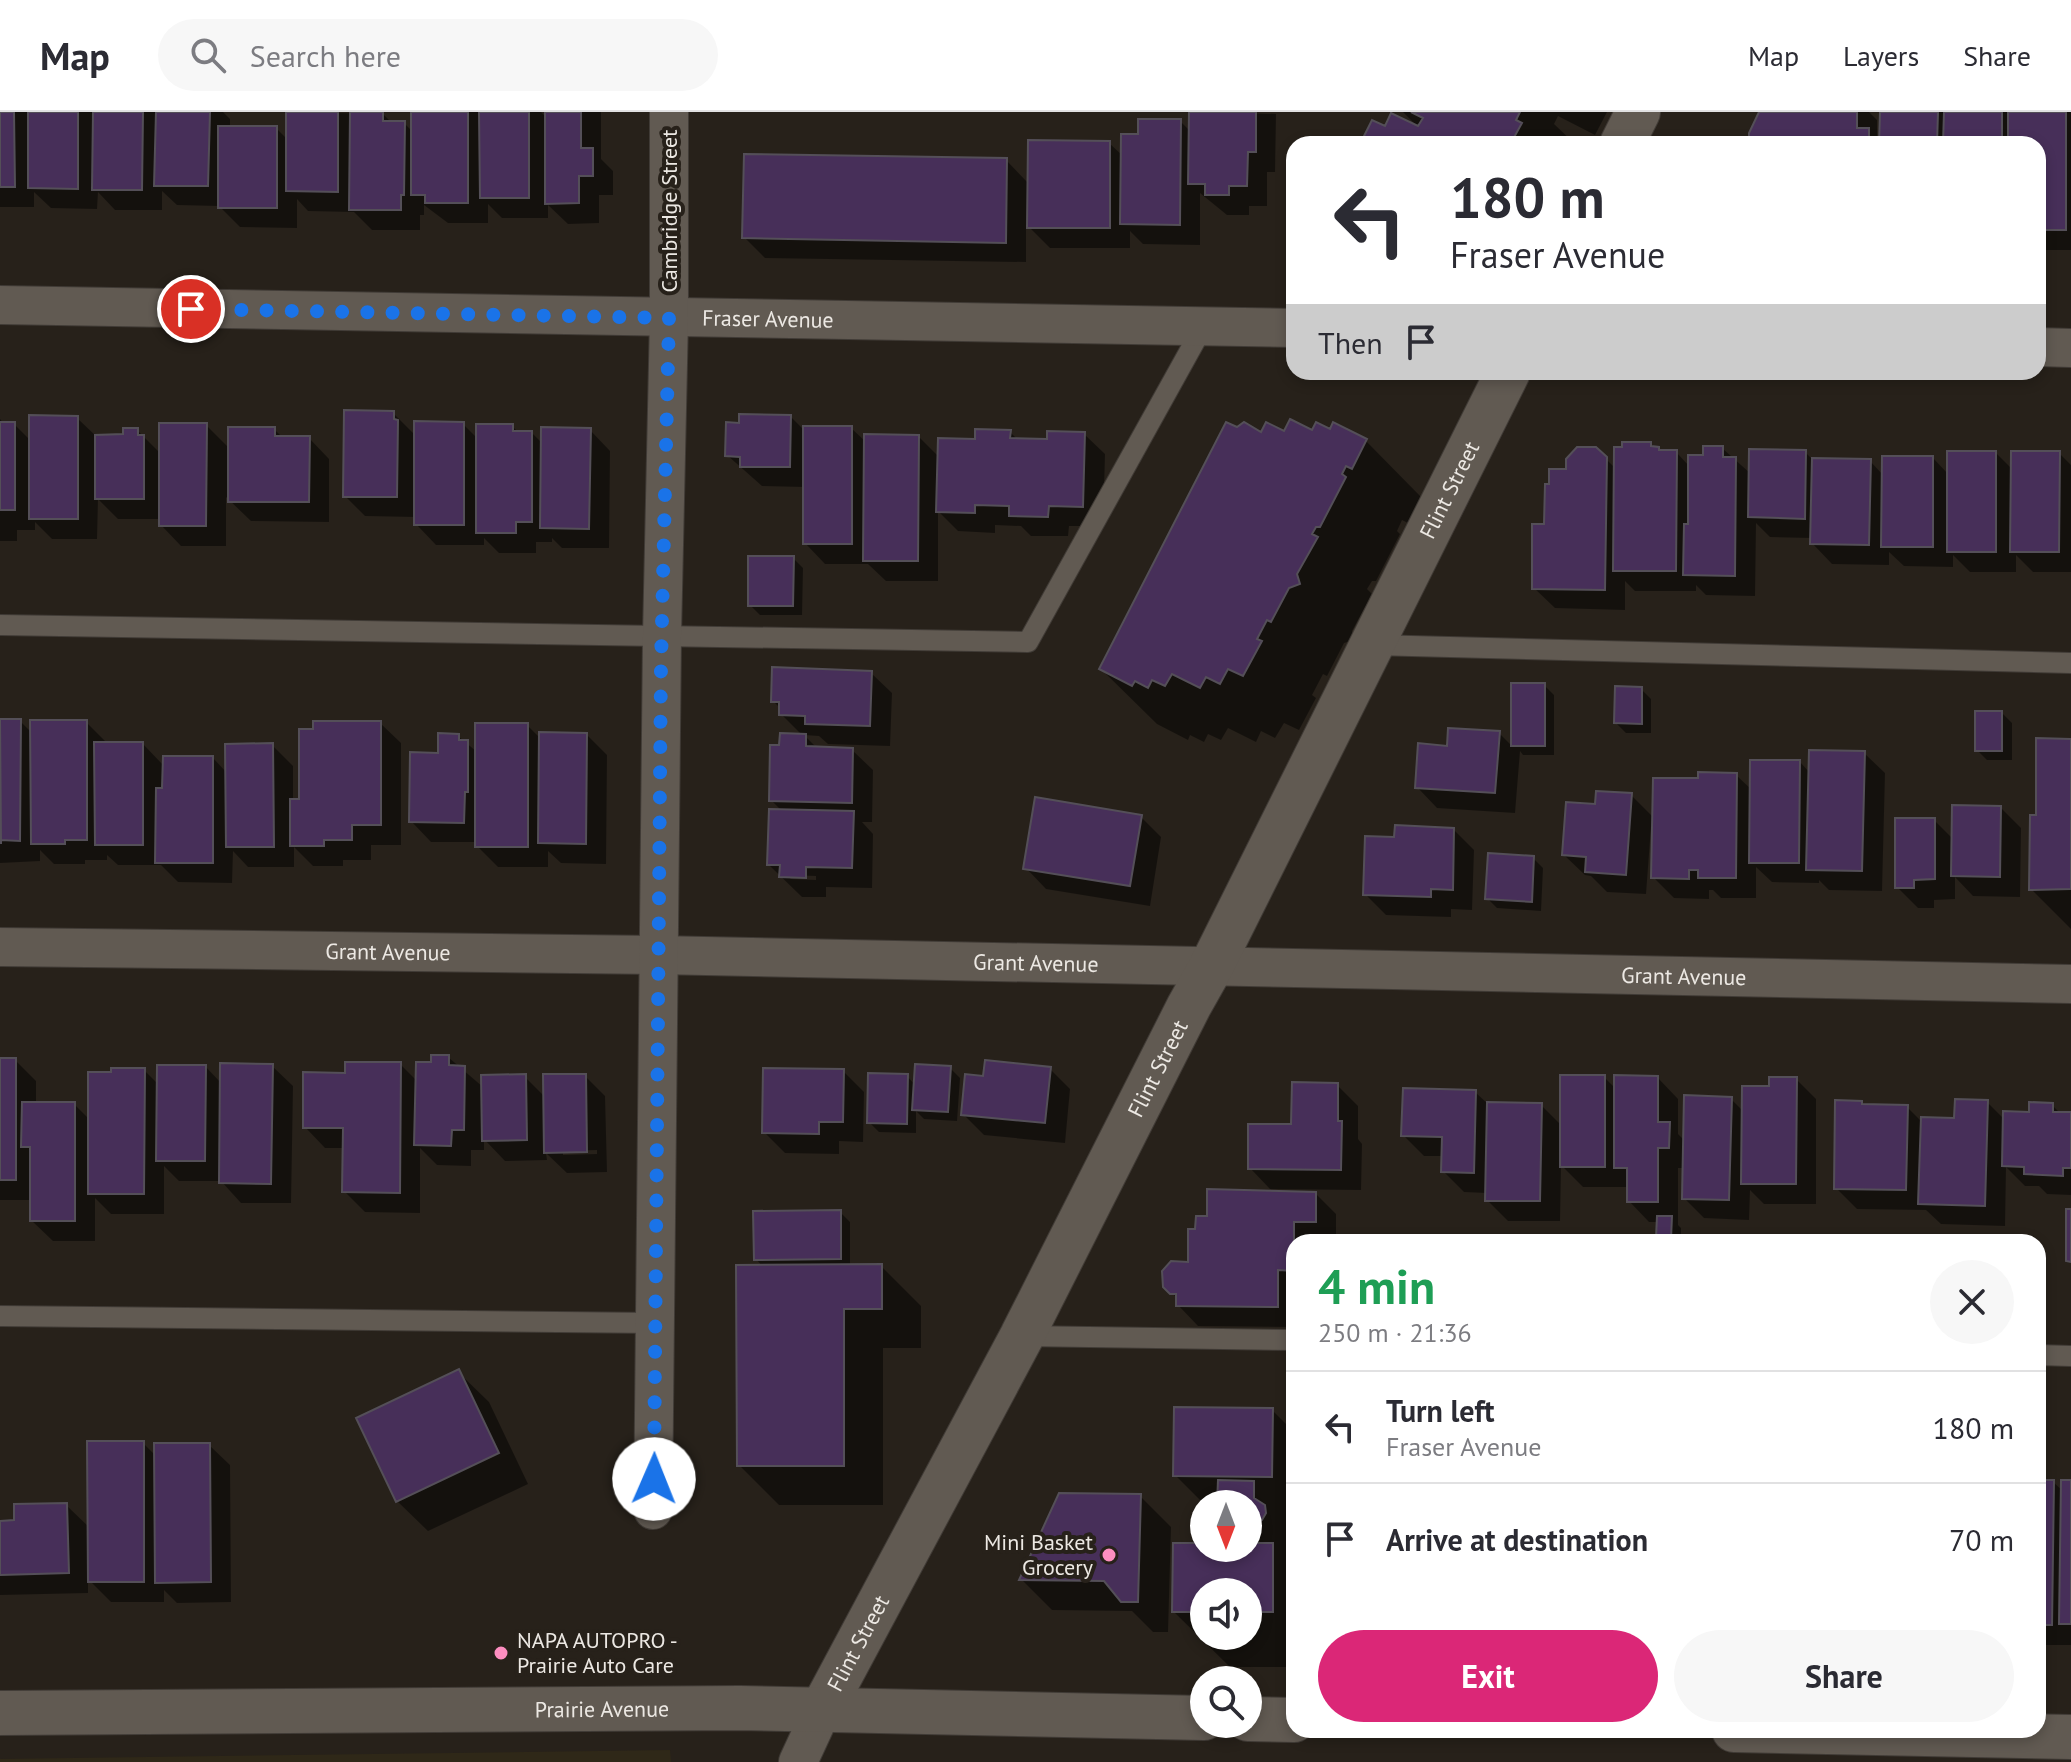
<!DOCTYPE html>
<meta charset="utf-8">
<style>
:root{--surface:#fff;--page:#f7f7f7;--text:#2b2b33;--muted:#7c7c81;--line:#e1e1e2;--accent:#db2777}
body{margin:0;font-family:"PT Sans",sans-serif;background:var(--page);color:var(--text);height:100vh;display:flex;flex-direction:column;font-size:30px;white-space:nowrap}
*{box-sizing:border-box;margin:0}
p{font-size:26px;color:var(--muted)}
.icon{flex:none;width:44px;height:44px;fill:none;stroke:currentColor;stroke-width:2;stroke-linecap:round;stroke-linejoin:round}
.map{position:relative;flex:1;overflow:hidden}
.drawer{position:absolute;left:1286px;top:1122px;width:760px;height:504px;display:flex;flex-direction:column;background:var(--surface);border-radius:24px;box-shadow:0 4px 12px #0003}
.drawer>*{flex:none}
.banner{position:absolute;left:1286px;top:24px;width:760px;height:244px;border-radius:24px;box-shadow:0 4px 12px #0003;background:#fff;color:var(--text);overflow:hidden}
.needle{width:52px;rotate:180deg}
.fabs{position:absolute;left:1190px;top:1378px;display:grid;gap:16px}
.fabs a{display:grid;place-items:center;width:72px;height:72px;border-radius:50%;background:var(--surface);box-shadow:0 4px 12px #0003;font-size:40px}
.pin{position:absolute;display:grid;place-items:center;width:68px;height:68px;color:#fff;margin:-34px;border:4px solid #fff;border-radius:50%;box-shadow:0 2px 8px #0007}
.me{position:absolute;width:88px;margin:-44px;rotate:1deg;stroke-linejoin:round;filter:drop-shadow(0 0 6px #0008)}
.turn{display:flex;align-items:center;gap:28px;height:168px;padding:0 32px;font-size:36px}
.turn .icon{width:104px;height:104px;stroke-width:2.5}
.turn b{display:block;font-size:56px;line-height:68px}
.then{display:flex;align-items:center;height:76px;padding:0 32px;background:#0003;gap:16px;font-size:30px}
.round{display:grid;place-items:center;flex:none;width:84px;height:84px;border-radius:42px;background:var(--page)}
.overview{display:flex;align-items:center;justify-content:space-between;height:136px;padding:0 32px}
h1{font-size:48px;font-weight:700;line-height:60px;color:#1e9e55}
.primary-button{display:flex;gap:16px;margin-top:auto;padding:16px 32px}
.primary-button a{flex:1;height:92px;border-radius:48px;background:var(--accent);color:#fff;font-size:32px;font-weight:700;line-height:92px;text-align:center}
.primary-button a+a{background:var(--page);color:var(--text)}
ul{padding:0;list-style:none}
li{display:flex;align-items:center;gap:24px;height:112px;padding:0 32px;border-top:2px solid var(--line)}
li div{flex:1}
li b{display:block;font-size:30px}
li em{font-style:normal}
header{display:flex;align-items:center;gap:48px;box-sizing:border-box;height:112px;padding:0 40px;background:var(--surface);border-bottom:2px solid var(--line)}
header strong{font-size:38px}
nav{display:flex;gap:44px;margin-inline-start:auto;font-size:28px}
.search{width:560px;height:72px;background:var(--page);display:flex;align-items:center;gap:20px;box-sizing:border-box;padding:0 28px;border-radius:44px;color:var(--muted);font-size:30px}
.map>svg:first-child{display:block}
.education{fill:#2f2818}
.shadow{fill:#0007;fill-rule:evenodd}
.building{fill:#472f59;stroke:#544f58;stroke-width:2}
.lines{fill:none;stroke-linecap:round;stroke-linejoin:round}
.lane-casing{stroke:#403b36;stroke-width:22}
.street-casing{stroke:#403b36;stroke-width:40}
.secondary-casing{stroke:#403b36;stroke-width:46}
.lane{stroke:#615a52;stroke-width:20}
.street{stroke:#615a52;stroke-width:38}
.secondary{stroke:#615a52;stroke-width:44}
.route{stroke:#1a73e8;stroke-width:14;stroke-dasharray:0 25.2}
.poi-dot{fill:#fd8ec0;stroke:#27211a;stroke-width:3}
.labels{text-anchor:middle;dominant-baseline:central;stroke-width:8;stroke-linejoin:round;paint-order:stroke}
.street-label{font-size:22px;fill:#ece8e3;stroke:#27211a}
.poi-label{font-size:22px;fill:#ece8e3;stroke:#27211a;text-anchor:end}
</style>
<header>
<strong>Map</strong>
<div class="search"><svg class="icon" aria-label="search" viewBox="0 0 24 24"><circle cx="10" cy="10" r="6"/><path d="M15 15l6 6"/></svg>Search here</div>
<nav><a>Map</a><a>Layers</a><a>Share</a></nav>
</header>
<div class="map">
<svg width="2071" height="1650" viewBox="0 0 2071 1650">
<rect width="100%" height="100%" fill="#27211a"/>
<!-- education -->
<path class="education" d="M670,1638L671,1650H0V1647Z"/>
<!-- shadow -->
<path class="shadow" d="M0,0H223L230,7V16H276L288,28V0L383,2L392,11H404L413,20V0H541L547,6V0H601V47L613,59V83H599V111L568,112L548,93V106H502L488,92V111H448L424,93V103H420V118H372L354,100L308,99L297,87V116L240,115L219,94L177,93L162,79V98H115L98,80L97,97L51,96L34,80V95H0Z
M1191,0L1276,2L1275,60H1267V94H1249V103H1227L1200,81V133L1143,132L1130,119V136H1050L1026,112V150L765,146L744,125L1006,48L1029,72L1109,31L1123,44L1140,24L1180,9L1191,20Z
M1403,0H1607L1595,23L1558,4L1554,12L1575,32H1362L1386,17L1418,15Z
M1761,0H1869L1877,8V27L1881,32L1882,0H2071V138H2042L2038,133V32H1751Z
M393,301L416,324L463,312L478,327L512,314L519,321H532L543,332L590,318L610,339L609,436H562L552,426V430H536V441H499L484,426V433H436L416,412V405L365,404L345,384Z
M790,304L805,319L851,316L866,330L918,324L939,345L977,329L1010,320L1018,328L1049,330L1084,322L1105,342L1103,414H1069L1068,424H1031L1021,414L995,413V421L958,419L938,399V469H886L868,452H825L805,431V375L762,374L727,343Z
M77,306L96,324H125L137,318L161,342L206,313L230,337L274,317L283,326H309L329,347V410L251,409L226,385V434H181L161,413V407H118L98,387L97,427H52L35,410V418H17V429H0V307L4,312H14L31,329Z
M1331,320L1366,329L1421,385L1408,411L1402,408L1397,419L1400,422L1376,469H1372L1367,477L1372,482L1352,519L1354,528L1344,531L1327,564L1323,562L1312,583L1316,586L1299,618L1284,611L1275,626L1261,619L1256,630L1228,616L1221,628L1208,622L1204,630L1190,623L1188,628L1157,612L1101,557L1262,322Z
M1650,332L1662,340H1676L1690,355L1722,336L1751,362L1805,340L1813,348L1870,349L1883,363L1933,346L1949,363L1996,341L2013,358L2059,341L2071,353V460H2033L2016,443V460H1970L1953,443V455L1904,454L1889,440V453L1832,452L1812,431V426L1770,425L1756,411L1755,484L1706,483L1696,473V479H1635L1625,469V498L1555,496L1534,476L1546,414L1568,359L1596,337L1615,356Z
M793,446L803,456L802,503H760L750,493Z
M871,561L892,581L890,634L828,632L819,624L804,623L818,637L852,638L873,658L872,710H862L873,722L872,776L826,775V785H802L769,753L782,699L771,688L781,635L803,624L781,602V597L773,589ZM787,763L816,764V768L791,767Z
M1513,573H1544L1554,583V643H1523L1520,639L1515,701L1437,696L1417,675L1449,636L1499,621L1513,635Z
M1641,577L1651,587V621H1626L1616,611Z
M2002,601L2012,611V648H1987L1977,638Z
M0,609H20L32,621L86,610L107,631L143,632L164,654L213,646L227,661L272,633L293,654V689H301L380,611L401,631V733H371V748H343V754H313L294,735V755H248L233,739L232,771L178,770L161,753H118L107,743V748H85V752H54L40,738V749L0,751Z
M527,613L541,627L587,623L607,643L606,752L561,751L548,739V755H498L477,734V730H431L411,709L440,643L458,624L477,640Z
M2071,629V817L2031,777L2038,705Z
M1864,641L1885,661L1882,779L1829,778L1819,768V771L1772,770L1756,755V786H1721L1713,778H1709V787L1674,786L1653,765L1654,715H1651L1646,782L1607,780L1591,764L1585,763L1564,743L1597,694L1631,683L1654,706L1700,668L1736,663L1752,678L1800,650L1810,661Z
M2000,695L2021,716L2020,785L1973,784L1955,765V787L1934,788V796H1918L1897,775L1934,708L1953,727Z
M1141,705L1161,725L1150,794L1046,777L1026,756Z
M1454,718L1474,738L1472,798L1451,797V805L1386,803L1365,782L1396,727Z
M1533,746L1543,756L1541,799L1497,796L1487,786Z
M448,945L483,975L525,965L545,985L585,964L605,984L607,1060L567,1061L546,1041L547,1048L505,1049L484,1027V1038H471V1054L437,1053L420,1036V1101L365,1100L344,1079L345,1036H325L305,1015L347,963L400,952L417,969L433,952ZM597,1038V1042L563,1043V1039Z
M0,948H15L36,969V992H74L90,1008L144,958L159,973L205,954L221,971L272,954L293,974L291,1091H241L221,1069H179L164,1054V1102H111L95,1086V1129H53L32,1109V1088H0Z
M950,956L960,966L957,1009L924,1007L916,999V1021L879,1020L869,1010L907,964L916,974Z
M1050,957L1070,977L1065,1031L984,1023L963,1002L985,966Z
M843,959L864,980L863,1030L839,1029V1042L785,1041L764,1020Z
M1604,965L1616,977L1658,966L1678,987V1022L1685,1029L1731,987L1744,1000L1771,976L1796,967L1816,987V1092H1764L1750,1078L1749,1108L1704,1106L1684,1086V1056H1678V1113L1681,1116V1130H1663L1658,1125L1659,1110H1649L1629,1089V1075H1583L1561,1053L1560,1109H1508L1487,1088V1081L1464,1080L1443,1059L1444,1044H1424L1403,1023L1475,980L1488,992L1541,993L1562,1014Z
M1337,973L1358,994V1027L1362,1032L1361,1078L1270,1077L1250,1056Z
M1987,990L2005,1008L2052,993L2061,1002H2071V1083L2047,1082L2039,1074H2025L2006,1055L2005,1114L1941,1112L1926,1098L1857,1097L1836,1076L1861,991L1865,994L1907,995L1923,1011L1956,1008Z
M1315,1081L1336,1102V1130H1294V1215L1198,1214L1178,1193V1187L1165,1174L1190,1152L1197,1119L1209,1106Z
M840,1100L850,1110V1154H881L921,1194V1236H883V1393H779L739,1353L763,1155L756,1147Z
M458,1260L489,1290L528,1372L428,1419L397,1389Z
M1272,1298L1294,1320V1555H1230L1174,1500L1204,1433V1436H1248V1392H1204L1175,1363ZM1204,1480H1248V1524H1204Z
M143,1331L156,1344L209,1333L230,1353L231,1490L177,1491L164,1478V1490H111L88,1467V1481L0,1483V1411L16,1410L66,1393L90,1416Z
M2038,1370H2053L2063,1379L2071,1370V1533H2038Z
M1140,1384L1171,1415L1168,1520H1153L1132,1499L1052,1498L1022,1468Z"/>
<!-- building -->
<path class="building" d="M0,0H14L15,75H0Z
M28,0H78V77L28,76Z
M93,0H143L142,78H92Z
M156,0H210L208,74H154Z
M286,0H338V80L286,79Z
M350,0H383V9H405L404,83H401V98H349Z
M411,0H468V91H425V83H411Z
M479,0H529V86H480Z
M545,0H581V36H593V64H579V91L545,92Z
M1189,0H1256V40H1248L1247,74H1229V83H1205V72H1188Z
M1411,0H1520L1516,8L1522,11L1512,29L1509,27L1506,32H1360L1372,8L1385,14L1391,1L1418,14L1423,6Z
M1759,0H1857V16H1869V32H1749V21Z
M1880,0H1938L1937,32H1879Z
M1944,0H2002V32H1943Z
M2008,0H2066V118H2038V32H2008Z
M1138,7H1181L1180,113L1120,112L1121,22H1138Z
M218,14H277V96H218Z
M1028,28L1110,29V116H1027Z
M744,42L1007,46L1006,131L742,126Z
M344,298L394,299V307L398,308L397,385H343Z
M739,302L791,303L790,355H740V345L725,344L726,310L739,311Z
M29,303L78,304V407H29Z
M1290,307L1312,318L1316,310L1330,317L1333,310L1367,327L1352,357L1346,354L1342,362L1346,365L1320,415H1316L1312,422L1318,425L1297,462L1300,472L1289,476L1271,510L1267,508L1257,527L1262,529L1243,564L1228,557L1220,572L1206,565L1200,576L1172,562L1165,574L1152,568L1148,576L1135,569L1132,574L1099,557L1226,310L1237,315L1244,310L1261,320L1266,310L1284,319Z
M414,309L464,310V413H414Z
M0,310H15V398H0Z
M159,311H207L206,414H159Z
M476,312H513V319H532V410H516V421H476Z
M803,314H852V432H803Z
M228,315H275V324H310L309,390H228Z
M541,315L591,316L589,417L540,416Z
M123,316H138V323H144V387H95V323L123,322Z
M975,317L1011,318L1010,326L1047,327V319L1085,320L1083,395L1049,394L1048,405L1009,404V394L975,393V401L936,400L938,326L975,327Z
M864,322L919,323L918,449H863Z
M1622,330H1651V334L1659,335V338H1677L1676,459H1613L1614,335H1622Z
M1703,334H1723V345H1736L1735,464L1683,463L1684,412H1688V343H1703Z
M1577,335H1596L1607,345L1605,478L1532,477V412H1544L1545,372H1549V357H1566V347Z
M1749,337L1806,338L1805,407L1748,405Z
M1947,339H1996V440H1947Z
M2011,339H2060L2059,440H2010Z
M1882,344H1933V435H1881Z
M1812,346L1871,347L1869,433L1810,432Z
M748,444H794L793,494H748Z
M772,555L872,559L870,614L805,612V604L779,603V590H771Z
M1511,571H1545V634H1511Z
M1615,574L1642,575V612L1614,611Z
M1975,599H2002V639H1975Z
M0,607H21L20,729L1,728V732Z
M30,608H87V728H65V732H31Z
M313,609H381V713H352V728H324V734H290V687H299V617H313Z
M475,611H528V735H475Z
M1448,616L1500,619L1495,681L1415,676L1418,631L1447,634Z
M539,620L587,621L586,732L538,731Z
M438,621L459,622V628H468V680H465L464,711L409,710L410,640L438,641Z
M780,621L806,622V634L853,636L852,691L769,689L770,633H779Z
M2036,626L2071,627V777L2029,778L2030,703H2036Z
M94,630H143V733H95Z
M273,631L274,735H226L225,632Z
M1809,638L1865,639L1862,759L1806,758Z
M163,644H213V751H155L156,676H162Z
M1750,648H1800L1799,751H1749Z
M1698,660L1737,661L1736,766H1698V758H1689V767L1651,766L1653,666H1698Z
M1596,679L1632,681L1626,763L1585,760L1586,745L1562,743L1566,690L1595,692Z
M1035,685L1142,703L1130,774L1023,757Z
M1952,693L2001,694L2000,765L1951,764Z
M769,697L854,699L852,756L806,755V766L779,765L780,753H767Z
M1895,706H1935V767L1914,768V776H1895Z
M1395,713L1454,716L1453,778L1431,777V785L1363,783L1365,724L1394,725Z
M1488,741L1534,744L1532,790L1485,787Z
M431,943H449V953L465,954L464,1018H452L451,1034L414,1033L416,950H431Z
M0,946H16V1068H0Z
M985,948L1051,955L1045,1011L961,1003L965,962L983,964Z
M345,950H401L400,1081L342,1080L343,1016H303V960L345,961Z
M220,951L273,952L271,1072L219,1071Z
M915,952L951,954L948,1000L912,998Z
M157,953H206L205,1049H156Z
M111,956H145L144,1082H88V960H111Z
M763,956L844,957L843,1010H819V1022L762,1021Z
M868,961L908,962L907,1012L867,1011Z
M526,962L527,1028L482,1029L481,963Z
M543,962H586L587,1040L544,1041Z
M1560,963H1605V1055H1560Z
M1614,963L1658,964V1010H1670L1669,1036H1658V1090H1627V1056H1614Z
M1769,965H1797L1796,1072H1741L1742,974H1769Z
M1292,970L1338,971V1009H1342L1341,1058L1248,1057V1012H1291Z
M1403,976L1476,978L1474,1061L1441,1060L1442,1025L1401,1024Z
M1684,983L1732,985L1729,1088L1682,1087Z
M1955,987L1988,988L1985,1094L1918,1092L1921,1005L1954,1006Z
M1835,988L1862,989V992L1908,993L1906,1078L1834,1077Z
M22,990H75V1109H30V1035H21Z
M1487,990L1542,991L1540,1089H1485Z
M2029,990L2053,991V1000H2071V1056H2063V1064L2024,1062V1055L2002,1054L2003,999L2029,1000Z
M1207,1077L1316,1080V1110H1294V1159L1278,1158V1195L1176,1194V1182H1170L1163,1175L1162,1159L1171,1149L1188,1150V1117H1195L1196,1104H1207Z
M2066,1097H2071V1150L2066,1149Z
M841,1098V1147L754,1148L753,1099Z
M1657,1104H1672L1671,1127L1656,1126Z
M882,1152V1197H844V1354H737L736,1153Z
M459,1257L499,1341L396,1390L356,1306Z
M1174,1295L1273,1296L1272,1365L1173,1364Z
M87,1329H144V1470H88Z
M154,1331H210L211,1470L155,1471Z
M1218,1368L1254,1369V1386L1265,1393L1266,1401L1262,1408L1254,1412L1253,1428H1248V1392H1217Z
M2038,1368H2054L2052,1513H2038Z
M2061,1368H2071V1512H2059Z
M1059,1381L1141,1382L1138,1490H1121L1104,1469L1019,1468Z
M1290,1383H1294V1489L1290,1488Z
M67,1391L69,1461L0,1463V1409L14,1408V1392Z
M1173,1431H1204V1436H1248V1431H1273V1500H1248V1480H1204V1500H1172Z"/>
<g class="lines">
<!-- lane casing -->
<g class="lane-casing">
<path id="lane" d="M0,513L1028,530L1204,213
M1373,533L2071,551
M0,1204L656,1211
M1022,1224L1294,1228
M2038,1243L2071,1244"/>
</g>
<!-- street casing -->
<g class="street-casing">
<g id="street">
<path id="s1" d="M0,193L1294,216"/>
<path d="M2038,235L2071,236"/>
<path id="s2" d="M0,835L658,843L2071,872"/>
<path d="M653,1398L662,524L669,206V0"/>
<path d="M798,1650L822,1598"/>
</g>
</g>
<!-- secondary casing -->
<g class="secondary-casing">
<g id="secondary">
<path d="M1622,32L1638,0"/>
<path id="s3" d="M822,1598L1022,1224L1189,894L1211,855L1508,260"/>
<path id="s4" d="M0,1601L740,1596L1204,1606"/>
<path d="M1248,1607L1294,1608"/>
<path d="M1734,1618L2071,1625"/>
</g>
</g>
<!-- lane -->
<use href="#lane" class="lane"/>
<!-- street -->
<use href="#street" class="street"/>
<!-- secondary -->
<use href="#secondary" class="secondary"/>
</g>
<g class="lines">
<!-- route -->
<path class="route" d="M191,197L669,206L661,553L654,1367"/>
</g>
<!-- markers -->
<g class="poi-dot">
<circle cx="1109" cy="1443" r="8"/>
<circle cx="501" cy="1541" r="8"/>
</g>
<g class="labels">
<!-- street labels -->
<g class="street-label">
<text transform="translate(669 99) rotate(-90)">Cambridge Street</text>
<text stroke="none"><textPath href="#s1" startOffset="768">Fraser Avenue</textPath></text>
<text stroke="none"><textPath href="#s3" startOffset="1372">Flint Street</textPath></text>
<text stroke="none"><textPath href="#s2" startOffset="388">Grant Avenue</textPath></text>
<text stroke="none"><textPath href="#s2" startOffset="1036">Grant Avenue</textPath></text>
<text stroke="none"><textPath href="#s2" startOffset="1684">Grant Avenue</textPath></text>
<text stroke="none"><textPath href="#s3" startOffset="724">Flint Street</textPath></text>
<text stroke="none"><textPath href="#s3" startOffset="76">Flint Street</textPath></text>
<text stroke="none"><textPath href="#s4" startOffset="602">Prairie Avenue</textPath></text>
</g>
<!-- poi labels -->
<g class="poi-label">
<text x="1093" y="1430">Mini Basket<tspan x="1093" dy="25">Grocery</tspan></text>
<text x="517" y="1528" text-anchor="start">NAPA AUTOPRO -<tspan x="517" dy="25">Prairie Auto Care</tspan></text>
</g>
</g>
</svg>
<div class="fabs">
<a><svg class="needle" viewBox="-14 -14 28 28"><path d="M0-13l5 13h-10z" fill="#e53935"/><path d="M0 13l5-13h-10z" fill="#7c7c81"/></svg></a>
<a><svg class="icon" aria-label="sound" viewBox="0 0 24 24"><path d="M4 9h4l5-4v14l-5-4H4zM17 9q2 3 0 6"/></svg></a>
<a><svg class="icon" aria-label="search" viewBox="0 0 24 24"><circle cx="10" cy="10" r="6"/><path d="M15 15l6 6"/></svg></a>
</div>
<div class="pin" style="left:191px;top:197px;background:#d93025"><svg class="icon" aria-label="arrive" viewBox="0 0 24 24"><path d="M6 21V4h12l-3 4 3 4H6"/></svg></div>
<svg class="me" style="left:654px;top:1367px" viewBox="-20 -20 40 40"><circle r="19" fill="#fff"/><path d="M0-13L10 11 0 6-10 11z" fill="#1a73e8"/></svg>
<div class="banner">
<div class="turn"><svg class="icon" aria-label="left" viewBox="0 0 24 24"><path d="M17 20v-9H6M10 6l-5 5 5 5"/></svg><div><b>180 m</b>Fraser Avenue</div></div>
<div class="then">Then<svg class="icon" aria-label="arrive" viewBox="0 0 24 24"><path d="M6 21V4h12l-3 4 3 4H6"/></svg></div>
</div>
<section class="drawer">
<div class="overview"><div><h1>4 min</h1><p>250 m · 21:36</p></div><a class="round"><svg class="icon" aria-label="close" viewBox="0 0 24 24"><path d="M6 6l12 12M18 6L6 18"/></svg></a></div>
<ul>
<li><svg class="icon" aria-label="left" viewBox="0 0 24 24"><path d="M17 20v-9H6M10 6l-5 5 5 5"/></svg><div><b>Turn left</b><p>Fraser Avenue</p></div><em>180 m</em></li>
<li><svg class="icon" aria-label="arrive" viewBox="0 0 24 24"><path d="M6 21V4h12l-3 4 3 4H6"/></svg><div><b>Arrive at destination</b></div><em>70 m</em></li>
</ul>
<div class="primary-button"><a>Exit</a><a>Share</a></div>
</section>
</div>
